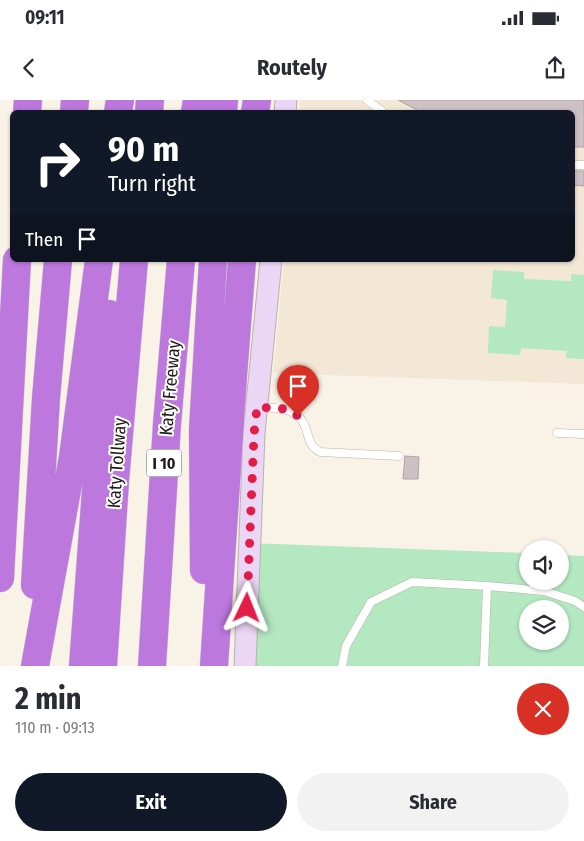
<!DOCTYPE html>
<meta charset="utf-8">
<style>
:root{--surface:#fff;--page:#f2f2f3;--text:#2b2b33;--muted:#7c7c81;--accent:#111827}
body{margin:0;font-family:"Fira Sans Condensed",sans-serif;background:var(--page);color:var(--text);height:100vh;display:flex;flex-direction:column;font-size:19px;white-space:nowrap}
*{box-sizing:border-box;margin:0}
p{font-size:16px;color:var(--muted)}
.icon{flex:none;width:28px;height:28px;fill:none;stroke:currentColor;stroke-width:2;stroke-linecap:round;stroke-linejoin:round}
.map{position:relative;height:566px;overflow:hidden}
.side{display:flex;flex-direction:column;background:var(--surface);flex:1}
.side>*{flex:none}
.guide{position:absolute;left:10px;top:10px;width:565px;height:152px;border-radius:8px;box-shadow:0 1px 4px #0004;background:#111827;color:#fff;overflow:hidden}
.fabs{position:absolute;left:519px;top:440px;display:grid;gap:10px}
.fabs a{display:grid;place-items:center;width:50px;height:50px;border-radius:50%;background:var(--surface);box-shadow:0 1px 4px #0004;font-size:25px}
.pin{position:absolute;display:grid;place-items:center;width:42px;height:42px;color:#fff;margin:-51px -21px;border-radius:50% 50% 50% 0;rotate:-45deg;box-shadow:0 0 5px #0007}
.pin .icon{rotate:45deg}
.me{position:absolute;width:55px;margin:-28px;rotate:2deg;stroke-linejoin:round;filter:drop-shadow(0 0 4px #0008)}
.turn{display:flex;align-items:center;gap:18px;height:105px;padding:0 15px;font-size:22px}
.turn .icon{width:65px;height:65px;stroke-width:2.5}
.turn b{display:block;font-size:35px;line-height:42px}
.then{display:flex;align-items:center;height:48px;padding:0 15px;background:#0003;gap:10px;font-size:19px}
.round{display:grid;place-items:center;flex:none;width:52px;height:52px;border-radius:26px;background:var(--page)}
.headline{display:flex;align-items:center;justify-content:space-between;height:85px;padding:0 15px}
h1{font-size:30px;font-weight:700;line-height:38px}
.button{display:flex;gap:10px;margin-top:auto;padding:10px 15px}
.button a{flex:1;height:58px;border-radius:30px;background:var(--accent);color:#fff;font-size:20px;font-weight:700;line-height:58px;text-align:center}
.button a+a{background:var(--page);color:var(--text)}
.status{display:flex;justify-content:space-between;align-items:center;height:35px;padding:0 25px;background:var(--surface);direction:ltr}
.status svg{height:14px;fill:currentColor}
header{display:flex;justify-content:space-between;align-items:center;height:65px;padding:0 15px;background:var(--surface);font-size:22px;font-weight:700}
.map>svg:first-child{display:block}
.built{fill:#f3e8d6}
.green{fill:#b3e8c1;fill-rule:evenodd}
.building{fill:#cec1c5;stroke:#b0a2a6}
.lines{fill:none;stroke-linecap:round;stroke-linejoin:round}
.lane-casing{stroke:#b8b2a7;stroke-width:9}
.secondary-casing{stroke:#b8b2a7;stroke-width:23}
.highway-casing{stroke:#d2d1d0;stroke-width:29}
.lane{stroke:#fff;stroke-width:8}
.secondary{stroke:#ebd6f5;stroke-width:21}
.highway{stroke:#bd78de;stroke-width:28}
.route{stroke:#e11d48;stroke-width:9;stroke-dasharray:0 16.2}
.labels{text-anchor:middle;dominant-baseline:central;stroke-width:4;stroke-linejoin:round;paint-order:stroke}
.shield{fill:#fff;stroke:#605f5c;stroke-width:1}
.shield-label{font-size:16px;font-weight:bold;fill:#1c1a16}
.street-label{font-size:18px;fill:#1c1a16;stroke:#fff}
</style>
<div class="status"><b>09:11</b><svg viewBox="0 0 49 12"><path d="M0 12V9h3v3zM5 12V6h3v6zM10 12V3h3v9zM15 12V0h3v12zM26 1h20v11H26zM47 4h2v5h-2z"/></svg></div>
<header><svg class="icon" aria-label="back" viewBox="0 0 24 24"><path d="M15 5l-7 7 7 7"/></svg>Routely<svg class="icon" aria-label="share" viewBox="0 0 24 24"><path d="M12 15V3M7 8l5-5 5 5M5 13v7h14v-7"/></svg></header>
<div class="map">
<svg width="584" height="566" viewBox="0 0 584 566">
<rect width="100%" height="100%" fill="#f9f2e7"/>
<!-- built -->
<path class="built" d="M300,0H584V284L273,273L284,160H572V12H299Z"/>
<!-- green -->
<path class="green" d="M493,170L524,172V179L571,181V174L584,175V259L566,258L567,251L521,248L520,255L488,253L489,226L505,227L507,200L491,198Z
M250,443L527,453L528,481H560V455L584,456V566H245ZM528,509H560V541H528Z"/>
<!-- building -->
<path class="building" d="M398,0H584V47H572V12H421Z
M572,71H584V86L572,85Z
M405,356L419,357L418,379H403Z"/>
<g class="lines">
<!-- lane casing -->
<g class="lane-casing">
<path id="lane" d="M367,0L383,12
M572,65H584
M259,307C278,308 299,307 306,329C310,341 309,345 320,352L399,356
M557,333L584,334
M342,566L346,546L371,502L412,482L487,486L544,491L575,501L584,507
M484,566L487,486"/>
</g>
<!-- secondary casing -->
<g class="secondary-casing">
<path id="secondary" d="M285,12L286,0
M245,566L254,334L271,160"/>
</g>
<!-- highway casing -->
<g class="highway-casing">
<path id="highway" d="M27,12L28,0
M74,12L75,0
M118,12L120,0
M149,12L150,0
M195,12L197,0
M223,12L224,0
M255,12L257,0
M204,470L203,329L213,160
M0,478L17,160
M35,485L46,298L58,160
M35,566L73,357L99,160
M83,566L109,214
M103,566L115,381L134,160
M152,566L167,324L181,160
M214,566L233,276L242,160"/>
</g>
<!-- lane -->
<use href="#lane" class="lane"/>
<!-- secondary -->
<use href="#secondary" class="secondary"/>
<!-- highway -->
<use href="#highway" class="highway"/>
</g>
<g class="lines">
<!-- route -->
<path class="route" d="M247,508L254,334L257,307L286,309L298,316"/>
</g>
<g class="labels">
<!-- shield labels -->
<rect class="shield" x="146.5" y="349.5" width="35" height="27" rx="4"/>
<g class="shield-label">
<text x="164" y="363">I 10</text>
</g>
<!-- street labels -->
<g class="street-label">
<text transform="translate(170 288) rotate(-85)">Katy Freeway</text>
<text transform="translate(117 363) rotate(-86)">Katy Tollway</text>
</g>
</g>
</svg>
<div class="fabs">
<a><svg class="icon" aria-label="sound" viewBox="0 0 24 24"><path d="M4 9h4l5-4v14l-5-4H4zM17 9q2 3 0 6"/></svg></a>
<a><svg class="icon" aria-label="layers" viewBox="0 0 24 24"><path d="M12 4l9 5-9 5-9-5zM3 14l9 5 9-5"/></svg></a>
</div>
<div class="pin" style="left:298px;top:316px;background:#d93025"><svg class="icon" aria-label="arrive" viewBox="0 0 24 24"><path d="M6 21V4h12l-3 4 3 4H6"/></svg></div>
<svg class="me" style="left:247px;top:508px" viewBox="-20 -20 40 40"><path d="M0-17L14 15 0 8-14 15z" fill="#e11d48" stroke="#fff" stroke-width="4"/></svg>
<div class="guide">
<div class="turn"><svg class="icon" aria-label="right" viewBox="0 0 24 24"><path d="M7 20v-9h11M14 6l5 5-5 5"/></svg><div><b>90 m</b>Turn right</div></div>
<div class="then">Then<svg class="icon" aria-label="arrive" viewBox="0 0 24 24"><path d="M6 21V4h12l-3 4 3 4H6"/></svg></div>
</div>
</div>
<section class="side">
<div class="headline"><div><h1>2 min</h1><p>110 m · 09:13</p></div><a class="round" style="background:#d93025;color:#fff"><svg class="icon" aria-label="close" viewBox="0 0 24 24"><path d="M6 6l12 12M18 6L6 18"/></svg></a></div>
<div class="button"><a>Exit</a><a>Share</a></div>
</section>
